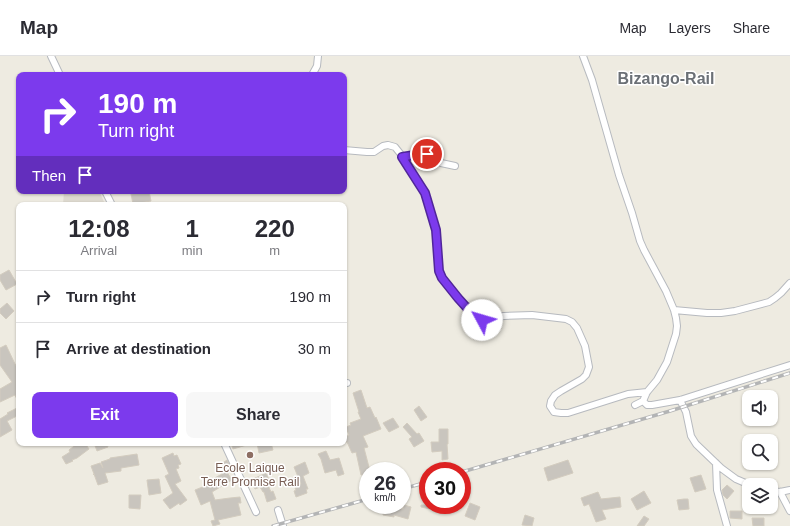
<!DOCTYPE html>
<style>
:root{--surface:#fff;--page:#f7f7f7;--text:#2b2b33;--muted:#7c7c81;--line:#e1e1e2;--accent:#7c3aed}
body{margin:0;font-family:Arial,sans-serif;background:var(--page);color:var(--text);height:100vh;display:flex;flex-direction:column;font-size:15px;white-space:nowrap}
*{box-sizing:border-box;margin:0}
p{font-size:13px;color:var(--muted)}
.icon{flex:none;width:22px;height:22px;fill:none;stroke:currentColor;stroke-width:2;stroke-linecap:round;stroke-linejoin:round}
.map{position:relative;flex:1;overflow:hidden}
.side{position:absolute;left:16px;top:146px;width:331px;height:244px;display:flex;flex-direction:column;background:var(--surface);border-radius:8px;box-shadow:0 1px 3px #0004}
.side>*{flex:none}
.guide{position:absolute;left:16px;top:16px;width:331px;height:122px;border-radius:8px;box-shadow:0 1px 3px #0004;background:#7c3aed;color:#fff;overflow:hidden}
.tools{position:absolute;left:742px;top:334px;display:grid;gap:8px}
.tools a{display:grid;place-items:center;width:36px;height:36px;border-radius:8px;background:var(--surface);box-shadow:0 1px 3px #0004;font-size:20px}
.speed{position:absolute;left:359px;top:406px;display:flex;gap:8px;font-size:20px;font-weight:700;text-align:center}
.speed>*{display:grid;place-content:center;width:52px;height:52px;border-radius:50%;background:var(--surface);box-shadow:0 1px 3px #0004;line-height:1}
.speed small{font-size:10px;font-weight:400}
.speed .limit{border:6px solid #d22;background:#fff;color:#111}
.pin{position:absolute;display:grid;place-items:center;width:34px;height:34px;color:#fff;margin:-17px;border:2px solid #fff;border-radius:50%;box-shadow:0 1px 4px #0007}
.me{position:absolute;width:44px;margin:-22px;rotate:309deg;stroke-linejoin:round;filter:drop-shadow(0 0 3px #0008)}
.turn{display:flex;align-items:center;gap:14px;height:84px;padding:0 16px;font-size:18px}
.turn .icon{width:52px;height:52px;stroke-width:2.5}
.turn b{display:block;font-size:28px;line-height:34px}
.then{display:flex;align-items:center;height:38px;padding:0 16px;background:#0003;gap:8px;font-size:15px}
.eta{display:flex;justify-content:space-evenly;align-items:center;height:68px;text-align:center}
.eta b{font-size:24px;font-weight:600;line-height:28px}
.button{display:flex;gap:8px;margin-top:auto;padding:8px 16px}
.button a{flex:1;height:46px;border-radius:8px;background:var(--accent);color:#fff;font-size:16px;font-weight:600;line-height:46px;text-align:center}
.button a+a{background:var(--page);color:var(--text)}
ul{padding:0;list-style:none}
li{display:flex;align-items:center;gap:12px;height:52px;padding:0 16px;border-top:1px solid var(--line)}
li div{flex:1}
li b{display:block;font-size:15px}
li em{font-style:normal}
header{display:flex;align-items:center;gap:24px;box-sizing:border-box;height:56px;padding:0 20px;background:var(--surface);border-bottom:1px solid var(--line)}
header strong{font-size:19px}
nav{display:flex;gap:22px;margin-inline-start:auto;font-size:14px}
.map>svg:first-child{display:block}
.education{fill:#dedad0}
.building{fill:#c9c5be;stroke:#d3ccbf}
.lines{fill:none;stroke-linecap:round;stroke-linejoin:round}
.minor-casing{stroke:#b7babf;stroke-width:8}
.minor{stroke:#fff;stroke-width:6}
.rail-casing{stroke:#b3b4b5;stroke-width:3.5}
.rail{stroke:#fff;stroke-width:2;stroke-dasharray:6;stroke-linecap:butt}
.route-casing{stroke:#51269a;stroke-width:10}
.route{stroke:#7c3aed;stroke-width:7}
.education-dot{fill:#8d6e63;stroke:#fff;stroke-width:1.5}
.labels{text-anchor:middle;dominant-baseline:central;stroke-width:3;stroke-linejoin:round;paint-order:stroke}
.education-label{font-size:12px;fill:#785e54;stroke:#fff}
.district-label{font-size:16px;font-weight:bold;fill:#6b7076;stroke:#fff}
</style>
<header>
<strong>Map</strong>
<nav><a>Map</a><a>Layers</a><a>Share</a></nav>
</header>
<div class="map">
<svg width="790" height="470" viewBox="0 0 790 470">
<rect width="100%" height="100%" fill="#eeebe1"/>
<!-- education -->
<path class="education" d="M64,135H99L105,148L63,149Z"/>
<!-- building -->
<path class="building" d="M149,135L151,145L133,148L131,138Z
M9,214L17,228L6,234L0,224V219Z
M7,247L14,255L6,263L0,257V253Z
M6,289L15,308L19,314V348L15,339L0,346V333L12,326L0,309V292Z
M361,334L367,352L370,351L375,362L376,361L381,373L363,380L368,391L364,392L370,415H368V418L361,419L356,396L352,397L347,386H346L344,383V382L349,379L346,371L351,369L350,367L361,363L358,356H359L353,337Z
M419,350L427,361L421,365L414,354Z
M17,352L19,356V359L7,365L12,374L0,381V363L8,358L7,357Z
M393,362L399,371L389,376L383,367Z
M407,367L417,378L419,377L424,385L414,391L409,383L412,381L403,371Z
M439,373H448V388H447L448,403L442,404V395L432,396L431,386H439Z
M78,387H85L89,393L77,402L72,404L73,405L66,408L62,401L70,396L69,394Z
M94,387H106L108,391L97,395Z
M231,387H250V388L233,393Z
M257,387H271L273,394L259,397Z
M326,395L330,404L339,402L344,418L338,420L336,414L325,417L321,403L318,398Z
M173,397L174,400L177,399L181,408L178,409L179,412L176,413L181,425L175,428L187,444L180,449L179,447L170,453L163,444L173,437L165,420L169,418L162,402Z
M137,398L139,409L121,412V415L105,417L108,426L98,429L94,418L93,419L94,418L91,410L100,407L103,412L101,406L110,403V402Z
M227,404L230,410L225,413L232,424L212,436L215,444L230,442L240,441L241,447H238L241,459L218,464L220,468L213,470L211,465L215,464L210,445L201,449L195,434L215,426L213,423L222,418L217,411Z
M568,404L573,417L548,425L544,412Z
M305,406L309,417L303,420L308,433H306L307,437L296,441L294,435L296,434L295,432L298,431L297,429L301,428L294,411Z
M266,417L270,426L267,427L271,436L273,435L276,443L267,446L264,436H263L260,431L255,433L251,424Z
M701,419L706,433L695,436L690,422Z
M159,423L161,437L149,439L147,424Z
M727,429L734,435L727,443L723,439L722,434Z
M644,435L651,447L637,454L631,443Z
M598,436L601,443L620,441L621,451L602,454L606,463L596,466L589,448L584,450L581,442Z
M129,439H141L140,453L129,452Z
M684,443H688L689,453L679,454L677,444Z
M470,447L480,451L475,464L465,460Z
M404,449L411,451L408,463L394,459V461L383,459L384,450L403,453Z
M421,449H446L444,455L435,453V454L421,451Z
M730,455H742V463L730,462Z
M525,459L534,462L532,470L522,469Z
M644,460L649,463L644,470H637Z
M752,462H764V470H753Z"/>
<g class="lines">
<!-- minor casing -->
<g class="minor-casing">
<path id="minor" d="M51,0L60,19
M583,0L592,24L619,119L632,157L640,185L644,194L666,235L674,254L676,262L677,270L676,278L667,306L657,324L647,336L643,345L635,349
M312,19L317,10L318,0
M344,94L367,96H374L383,90L388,89L395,91L403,101L425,137L436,175L439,215L442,222L458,242L476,262L482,264L504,260L532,259L566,263L572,266L577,272L585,290L589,311L586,319L582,323L561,335L555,339L551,345L550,350L554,356L561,357H568L628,338L647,336
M403,101L421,98H427L431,99L441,107L455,110
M105,135L112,149
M674,254L707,257H721L735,255L769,246L775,242L781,237L790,227
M344,327H347
M680,344L686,356L691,380L696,388L721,412L736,423L750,429
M643,345L647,349H652L680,344L790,309
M224,387L256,456
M716,407L717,434L727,470
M771,435L780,436L790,434
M780,436L790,455
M278,454L283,470"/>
</g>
<!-- minor -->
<use href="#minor" class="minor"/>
<!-- rail casing -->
<g class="rail-casing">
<path id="rail" d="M462,416L670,355L790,317
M402,433L428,426
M273,470L368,443"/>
</g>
<!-- rail -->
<use href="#rail" class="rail"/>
</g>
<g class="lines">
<!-- route casing -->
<g class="route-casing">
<path id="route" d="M427,98H421L402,101L425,137L436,174L439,215L442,222L458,242L476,262L482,264"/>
</g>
<!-- route -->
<use href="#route" class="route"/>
</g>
<!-- markers -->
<circle class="education-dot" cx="250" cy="399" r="4"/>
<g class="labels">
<!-- education labels -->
<g class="education-label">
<text x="250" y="412">Ecole Laique<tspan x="250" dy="14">Terre Promise Rail</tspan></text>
</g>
<!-- district labels -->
<g class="district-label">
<text x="666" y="22">Bizango-Rail</text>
</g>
</g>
</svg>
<div class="tools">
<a><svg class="icon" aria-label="sound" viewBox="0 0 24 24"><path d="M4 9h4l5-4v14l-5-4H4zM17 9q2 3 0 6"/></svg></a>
<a><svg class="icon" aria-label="search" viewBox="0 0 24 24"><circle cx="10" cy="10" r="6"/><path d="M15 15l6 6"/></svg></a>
<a><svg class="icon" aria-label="layers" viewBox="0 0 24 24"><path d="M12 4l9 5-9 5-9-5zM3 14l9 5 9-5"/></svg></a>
</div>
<div class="speed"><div>26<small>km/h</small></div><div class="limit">30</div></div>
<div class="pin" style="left:427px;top:98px;background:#d93025"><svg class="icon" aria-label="arrive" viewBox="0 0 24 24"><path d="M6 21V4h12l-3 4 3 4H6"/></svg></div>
<svg class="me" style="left:482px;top:264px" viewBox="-20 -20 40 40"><circle r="19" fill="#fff"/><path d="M0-13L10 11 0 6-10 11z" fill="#7c3aed"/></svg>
<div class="guide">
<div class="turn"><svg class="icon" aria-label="right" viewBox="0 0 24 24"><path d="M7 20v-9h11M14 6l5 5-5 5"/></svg><div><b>190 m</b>Turn right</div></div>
<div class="then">Then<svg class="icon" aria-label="arrive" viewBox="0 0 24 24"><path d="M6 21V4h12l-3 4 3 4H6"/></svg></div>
</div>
<section class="side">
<div class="eta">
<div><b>12:08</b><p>Arrival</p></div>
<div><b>1</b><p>min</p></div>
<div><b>220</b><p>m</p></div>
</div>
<ul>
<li><svg class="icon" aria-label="right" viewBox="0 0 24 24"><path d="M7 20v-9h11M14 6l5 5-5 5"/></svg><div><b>Turn right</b></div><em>190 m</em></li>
<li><svg class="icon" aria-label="arrive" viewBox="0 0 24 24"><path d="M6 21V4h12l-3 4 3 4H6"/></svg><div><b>Arrive at destination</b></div><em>30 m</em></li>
</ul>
<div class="button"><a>Exit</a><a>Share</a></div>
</section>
</div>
